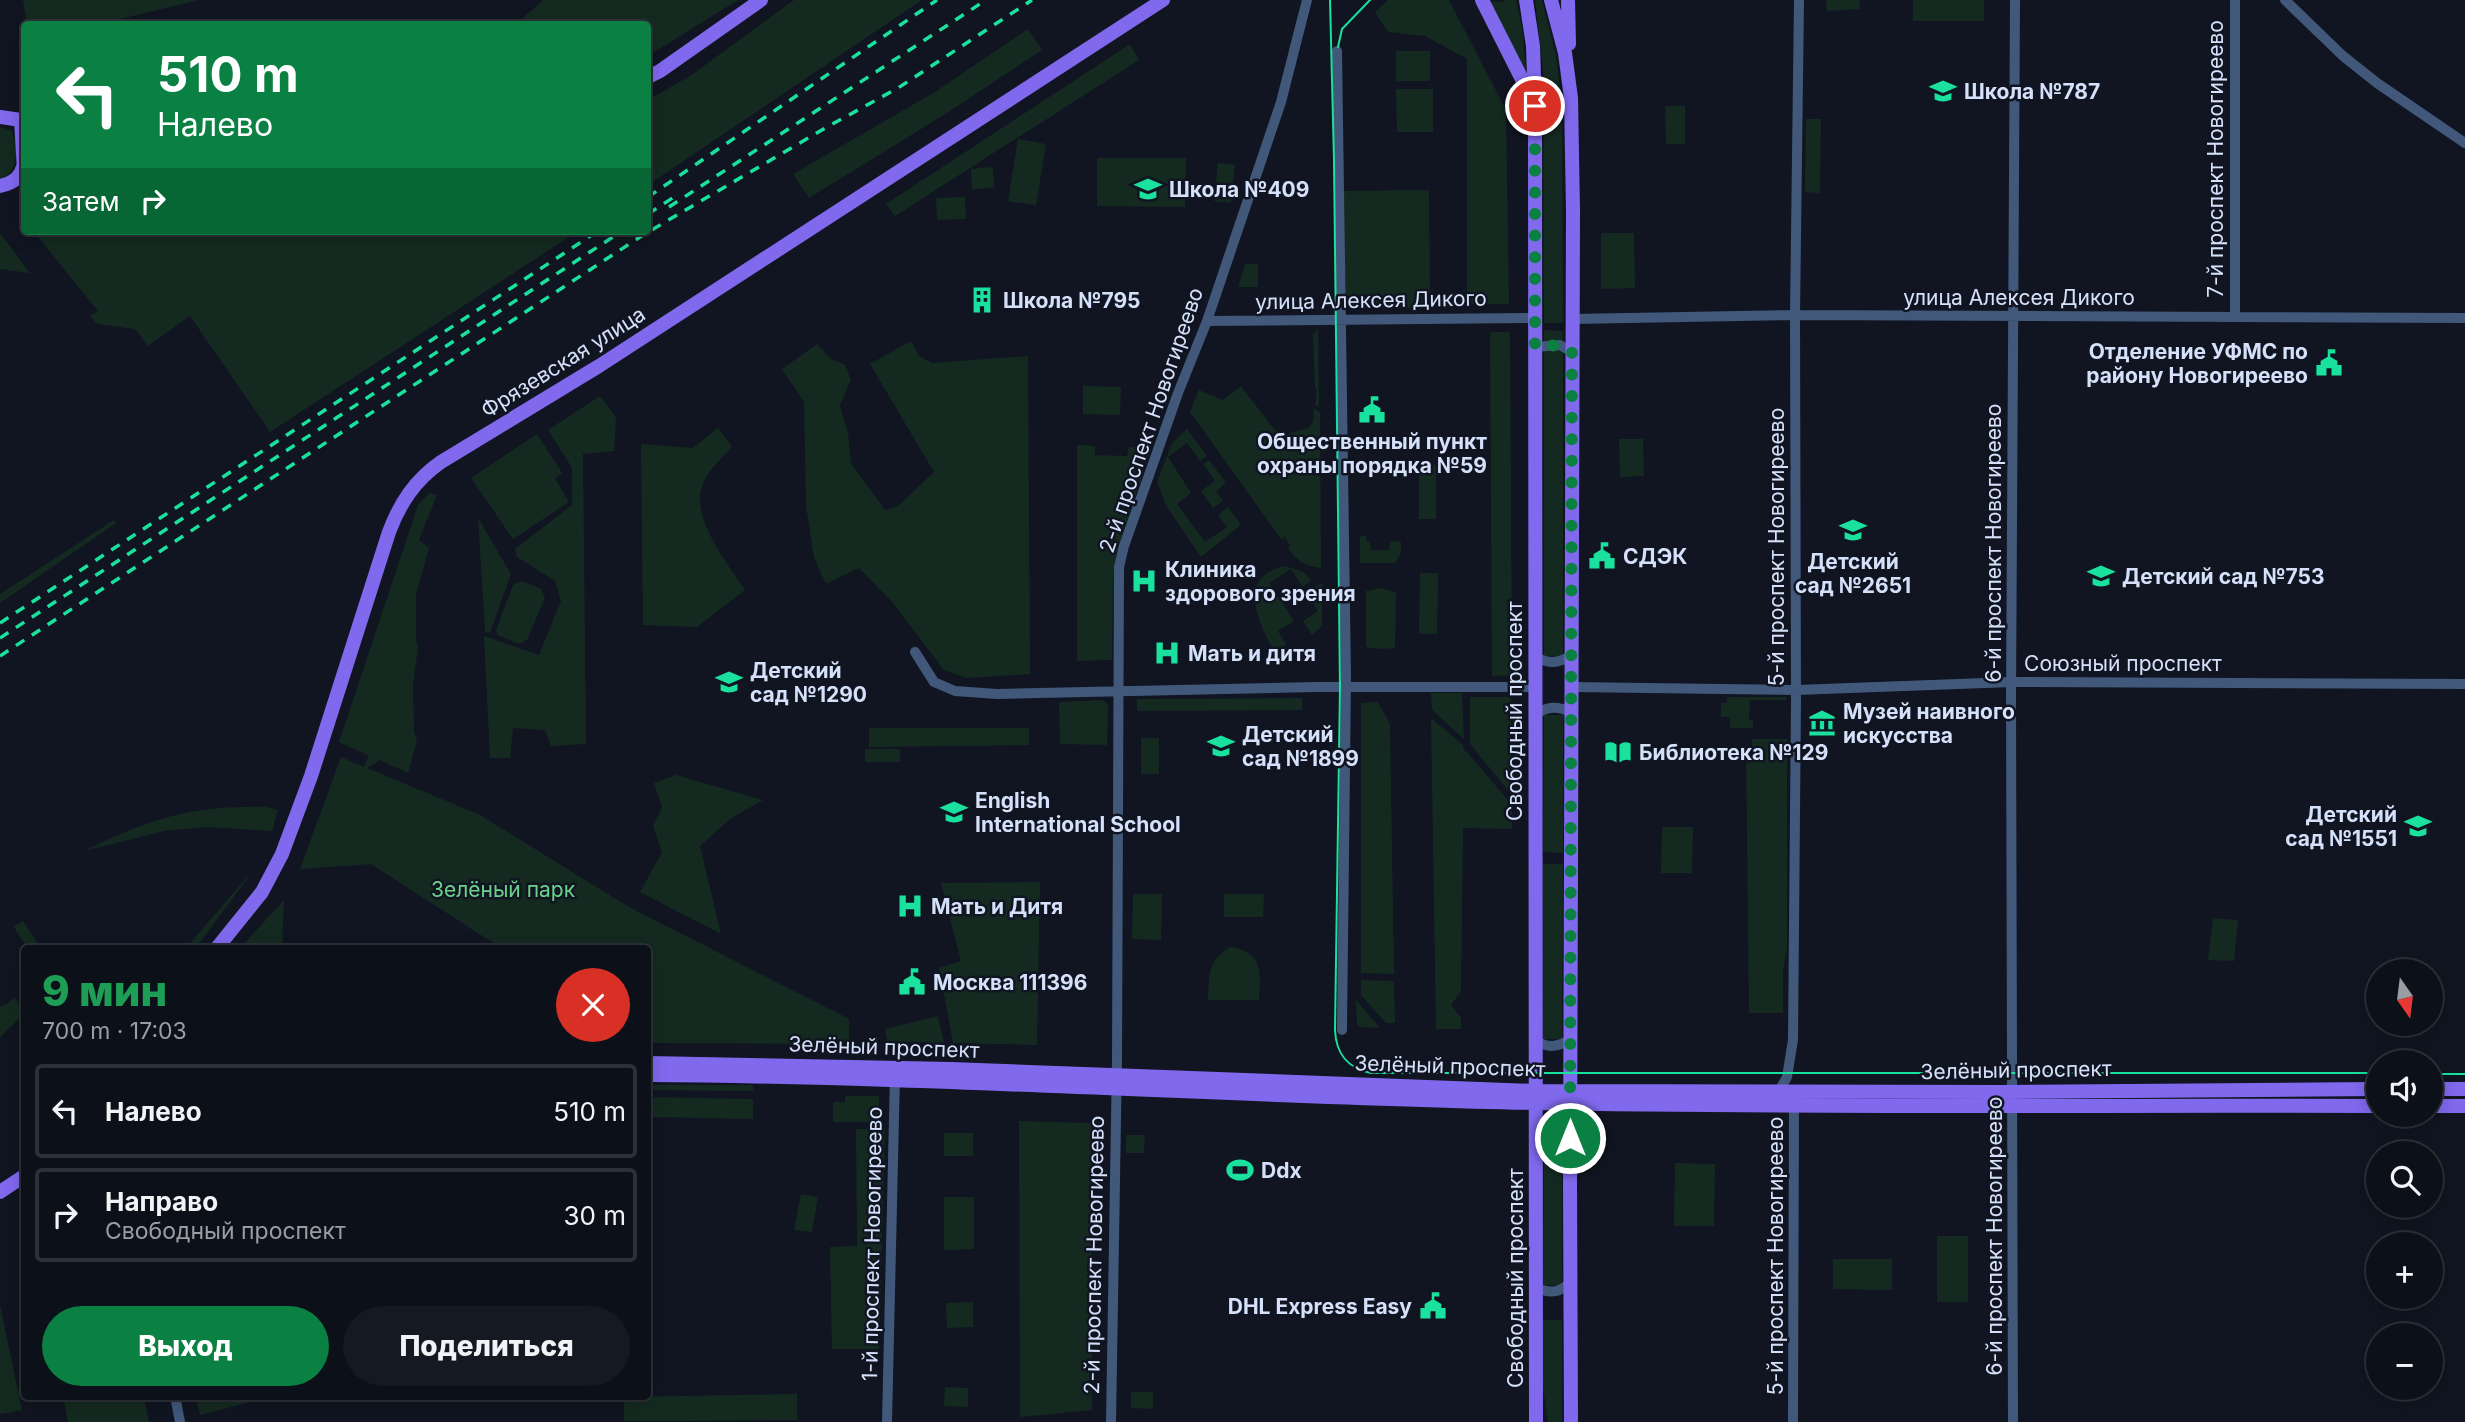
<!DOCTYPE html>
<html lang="ru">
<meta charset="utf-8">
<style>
:root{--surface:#0c1019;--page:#151922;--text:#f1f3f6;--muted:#9a9da2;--line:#2c3038;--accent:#0b8043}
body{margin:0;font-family:Inter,sans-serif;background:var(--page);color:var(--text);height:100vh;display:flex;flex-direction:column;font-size:26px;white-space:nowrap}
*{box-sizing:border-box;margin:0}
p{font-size:23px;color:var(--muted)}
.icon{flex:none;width:38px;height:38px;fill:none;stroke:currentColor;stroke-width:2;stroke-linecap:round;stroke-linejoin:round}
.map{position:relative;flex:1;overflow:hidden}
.side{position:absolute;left:21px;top:945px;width:630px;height:455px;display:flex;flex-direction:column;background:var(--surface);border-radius:7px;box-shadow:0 4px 18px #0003,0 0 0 2px var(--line)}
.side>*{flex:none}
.hud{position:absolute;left:21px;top:21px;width:630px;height:214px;border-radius:7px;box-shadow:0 4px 18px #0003,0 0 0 2px var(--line);background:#0b8043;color:#fff;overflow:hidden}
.needle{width:46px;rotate:166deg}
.tools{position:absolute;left:2366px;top:959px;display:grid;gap:14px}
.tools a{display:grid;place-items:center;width:77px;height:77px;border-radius:50%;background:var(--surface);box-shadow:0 4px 18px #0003,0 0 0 2px var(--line);font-size:35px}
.pin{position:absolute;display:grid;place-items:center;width:60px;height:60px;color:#fff;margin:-30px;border:4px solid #fff;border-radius:50%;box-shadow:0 2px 7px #0007}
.me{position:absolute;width:77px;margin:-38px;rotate:0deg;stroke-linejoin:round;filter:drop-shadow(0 0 5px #0008)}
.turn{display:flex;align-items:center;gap:24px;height:147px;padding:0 21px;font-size:32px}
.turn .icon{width:91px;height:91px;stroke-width:2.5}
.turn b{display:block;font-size:49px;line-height:60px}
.then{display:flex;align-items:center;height:66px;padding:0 21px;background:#0003;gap:14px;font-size:26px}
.round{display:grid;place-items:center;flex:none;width:74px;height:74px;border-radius:37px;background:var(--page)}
.headline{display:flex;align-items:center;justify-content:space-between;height:119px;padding:0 21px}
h1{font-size:42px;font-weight:800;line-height:52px;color:#1e9e55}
.button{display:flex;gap:14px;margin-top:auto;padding:14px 21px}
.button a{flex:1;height:80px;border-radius:42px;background:var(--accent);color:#fff;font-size:28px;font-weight:800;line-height:80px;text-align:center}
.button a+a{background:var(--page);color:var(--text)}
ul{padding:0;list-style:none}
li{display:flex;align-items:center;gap:21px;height:94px;margin:0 14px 10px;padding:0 7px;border:4px solid var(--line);border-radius:7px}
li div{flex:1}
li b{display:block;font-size:26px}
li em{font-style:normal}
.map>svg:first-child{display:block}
.green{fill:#142a20}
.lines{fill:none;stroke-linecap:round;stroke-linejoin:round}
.minor{stroke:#41587b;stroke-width:10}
.major{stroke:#8169ee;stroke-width:14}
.tram{stroke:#1ae19d;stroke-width:2}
.rail{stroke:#1ae19d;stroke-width:3.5;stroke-dasharray:10 9;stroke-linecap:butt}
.route{stroke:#0b8043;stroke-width:12;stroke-dasharray:0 21.6}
.labels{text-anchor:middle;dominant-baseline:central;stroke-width:5;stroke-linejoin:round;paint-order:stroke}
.poi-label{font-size:21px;font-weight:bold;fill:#d5e1fa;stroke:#101521;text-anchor:start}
.street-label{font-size:21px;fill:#d5e1fa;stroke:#101521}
.park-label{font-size:21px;fill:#6ad28a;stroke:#101521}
</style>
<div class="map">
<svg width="2465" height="1422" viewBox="0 0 2465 1422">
<rect width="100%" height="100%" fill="#101521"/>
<!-- green -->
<path class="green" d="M23,0H199L100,24H27Z
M543,0H738L648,56V24H516Z
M794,0H922L648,185V100L690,76Z
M1388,0H1449L1506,110L1509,304H1467V59L1425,36L1388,32L1375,12Z
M1507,0H1516L1522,27L1526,71L1523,72L1488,1L1500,2Z
M1535,0H1542L1556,56L1562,102L1563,323H1544L1543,69Z
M1826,0H1859L1860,9L1827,11Z
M1913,0H1984V21H1913Z
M1028,29L1042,50L947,113L809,198L793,174L935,92Z
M1130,44L1139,60L895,216L886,204Z
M1396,51H1430V81H1396Z
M1396,89H1433V132H1397Z
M1665,106H1685V144H1666Z
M1806,119H1821L1820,193L1805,192Z
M0,127L11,130C19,146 19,174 0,179Z
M1018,139L1046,144L1036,205L1008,201Z
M1097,158H1186L1185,207L1097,206Z
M1218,163L1235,165L1231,203L1214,201Z
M993,167L994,188L972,189L971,169Z
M1429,190L1430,308L1344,309L1343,191Z
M965,197L966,219L937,220L936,198Z
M33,231H578L270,432L190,316L148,346L135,329L97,324L90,316L98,311Z
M0,233L30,273L0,269Z
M1601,233H1634L1635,288L1601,289Z
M1245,264H1258V287H1238Z
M1318,329L1319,407L1315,405L1317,390L1315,388L1313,334Z
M1544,330L1563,331V656H1544Z
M1490,332H1510L1512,675L1492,676Z
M911,341L919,356L932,363L1028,356L1030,674L966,678L944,670L893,603L859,568L826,584L814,558L806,505L804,402L782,369L817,344L830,358L845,365L851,380L840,405L848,433L851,463L885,510L898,506L934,472L870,364Z
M1083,386L1121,387L1120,415L1083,414Z
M1241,386L1274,429L1284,435L1308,428L1313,422L1314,408L1320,412L1321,568C1305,566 1297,561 1288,548L1290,545L1285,537L1281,539L1190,412L1199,390L1223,400Z
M600,396L616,417L614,451L583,454L586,744L551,746L545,730L513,728L510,758H490L484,636L539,655L561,601L555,581L517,557L515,549L572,505V468L548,430Z
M718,428L732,446C724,457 710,468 704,481C687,514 728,564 745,590L697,627L643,625L641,444L693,448Z
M1187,429L1207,456L1200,461L1187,443L1168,457L1191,493L1177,504L1205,542L1227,527L1218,515L1228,507L1241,525L1201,557L1167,507L1157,482L1172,443Z
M537,434L562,473L555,478L569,502L513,539L471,478Z
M1619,439H1643L1644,476L1620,477Z
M1077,445L1095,446V455L1127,456L1129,447L1151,448L1116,556L1113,577L1112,660L1077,661Z
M1209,460L1226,483L1216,491L1223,501L1213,508L1201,491L1215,481L1203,464Z
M1419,465H1436V519H1419Z
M429,493L437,495L419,540L429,548L416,594V639L418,647L413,686L414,732L417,741L408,773L380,760L367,768L480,815L629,907L849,1019V1044L648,1043V948H501L371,864L300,869L341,757L364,767L369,756L339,742L418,505Z
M478,518L511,574L490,633L485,632Z
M114,520L116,523L0,603V594Z
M1360,536H1366V541H1370L1371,550H1389L1390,541L1401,542V553L1395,563H1360Z
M1285,566L1304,572L1311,580L1303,587L1291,569L1269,583L1294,621L1278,631L1286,644L1275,652C1258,624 1236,576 1285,566Z
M1420,573H1438L1437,634H1419Z
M521,581L541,589L545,598L527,640L519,644L498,635L496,630L513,585Z
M1322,583V626L1312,635L1303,621L1318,611L1306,592Z
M1381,588L1396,593L1395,648L1380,649L1366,647V591Z
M1431,693H1462L1464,739L1432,710Z
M1470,697H1511V794L1470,744Z
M1727,697H1786V700H1750L1749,720L1753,721V728H1730V717H1721V703H1727Z
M1302,698V710L1137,711V699Z
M1103,700L1108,705L1107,745L1060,744L1059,702Z
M1378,702L1390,724L1394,974L1361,973V703Z
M1544,715H1563V853L1543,852Z
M1431,718L1463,745L1464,751L1468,753L1512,805V829L1463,828L1461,991L1451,1005L1461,1018V1029H1436Z
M869,728H1029V745L869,747Z
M1141,738H1159V774H1141Z
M1752,739H1787V947L1783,971V1013H1749L1746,747L1752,746Z
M865,749H900V762H865Z
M676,775L763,800L730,819L700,846L721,934L640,892L662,852L653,826L662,807L654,783Z
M266,807L278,810L272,831L207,827L164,831L84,851C150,819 191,805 266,807Z
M1662,827H1693L1692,873H1661Z
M1543,864H1563L1562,1039H1543Z
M254,869L196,948H186Z
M1040,882L1037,1045L953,1043L939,968L961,961L941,883Z
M1133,894H1162L1161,940L1132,939Z
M1224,894H1264L1263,917H1224Z
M284,900L282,948H240Z
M2213,918L2238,920L2234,961L2208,960Z
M23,921L41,948H27L14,927Z
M1230,947C1263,951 1261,973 1259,1000H1208C1210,974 1206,962 1230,947Z
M1361,980L1394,981L1395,1023H1386L1361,995Z
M15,998L24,1014L0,1037V1005L1,1007Z
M1356,1000L1380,1028L1360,1027L1357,1024Z
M938,1016L944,1043L887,1041L885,1029Z
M648,1085H753V1091L648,1090Z
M845,1096H879V1122H833V1102H845Z
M648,1097L753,1099V1119L648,1117Z
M1019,1121L1091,1123L1092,1410L1020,1417Z
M856,1129H885L879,1349H832L830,1247L857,1246Z
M944,1133H973V1156H944Z
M1126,1135H1145L1144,1153H1126Z
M1553,1137L1562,1139V1285H1543L1544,1139Z
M1675,1163L1715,1164L1714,1226H1674Z
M801,1194L818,1197L812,1232L794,1230Z
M944,1197H974V1249L944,1250Z
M1937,1236H1968V1302H1937Z
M1833,1259H1892V1290L1833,1289Z
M973,1302V1327L947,1328L946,1303Z
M0,1305L22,1410L0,1414Z
M1543,1320H1562V1422H1548L1542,1381Z
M945,1387L968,1388V1407L944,1406Z
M1131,1392H1153V1409L1131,1408Z
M797,1394V1420L624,1421V1397Z
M261,1396L262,1399L200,1415L196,1397Z
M63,1397H144L149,1422H68Z"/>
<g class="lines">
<!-- minor -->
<path class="minor" d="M2285,0L2343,56L2377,83L2465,143
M1337,51L1346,678L1342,1030
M2235,317V0
M1572,319L1795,315L2465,318
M1207,321L1535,318
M1535,347L1560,345L1572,352
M915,652L934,682L955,691L997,694L1316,687H1535
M1535,656C1548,665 1558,663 1571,656
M1571,687L1796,690L2012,682L2465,684
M1536,714C1548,706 1558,706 1571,712
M1535,1040C1548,1049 1558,1047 1571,1039
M1779,1091L1787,1077L1793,1040L1796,700L1795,315L1799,0
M1535,1138L1553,1133L1570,1138
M1535,1287C1549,1294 1559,1293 1570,1283
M175,1396L180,1422
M887,1422L895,1074
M1111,1422L1117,1059L1119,567L1124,546L1178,393L1207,321L1281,102L1307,0
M1793,1422L1794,1101
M2013,1422L2011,699L2015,0"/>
<!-- major -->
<path class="major" d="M1482,0L1533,101
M1526,0L1533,46L1535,106L1536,1422
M1551,0L1565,53L1571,98L1573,211L1570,1184L1571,1422
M1568,0L1569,44
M648,77L660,71L761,0
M0,117L21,120L24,171
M0,186C14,183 21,177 24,163
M217,948L262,892L282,854L311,776L389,532C400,503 415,480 441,462L599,366L1163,0
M648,1063L951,1069L1535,1091L2000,1092L2378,1089
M648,1075C943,1077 1239,1097 1534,1103C1816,1108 2097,1105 2378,1106
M2431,1089H2465
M2431,1106H2465
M0,1192L24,1176"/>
<!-- tram -->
<path class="tram" d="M1330,0L1334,160L1340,687L1335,1030C1336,1054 1347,1068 1371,1073H2378
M1338,47L1342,29L1370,0
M2431,1074H2465"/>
<!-- rail -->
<path class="rail" d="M648,197L937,0
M669,207L986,0
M648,214L674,197
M0,623L598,231
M0,638L622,231
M0,656L643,235L827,127L898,88L1032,0"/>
</g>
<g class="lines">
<!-- route -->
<path class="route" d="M1535,106V347L1560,345L1572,352L1570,1138"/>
</g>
<!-- icons -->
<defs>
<g id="school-bare" transform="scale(2.1)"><path d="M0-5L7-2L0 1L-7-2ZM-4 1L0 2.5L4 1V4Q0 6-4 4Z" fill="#1ae19d" stroke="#101521" stroke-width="2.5" paint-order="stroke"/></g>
<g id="building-bare" transform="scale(2.1)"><path d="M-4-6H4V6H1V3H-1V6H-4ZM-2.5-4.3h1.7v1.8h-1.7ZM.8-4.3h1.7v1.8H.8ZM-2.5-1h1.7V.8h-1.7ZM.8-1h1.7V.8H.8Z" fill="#1ae19d" stroke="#101521" stroke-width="2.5" paint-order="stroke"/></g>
<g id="civic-bare" transform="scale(2.1)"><path d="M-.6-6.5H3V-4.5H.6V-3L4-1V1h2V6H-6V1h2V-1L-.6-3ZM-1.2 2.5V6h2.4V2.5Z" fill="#1ae19d" stroke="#101521" stroke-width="2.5" paint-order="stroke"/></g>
<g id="hospital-bare" transform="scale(2.1)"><path d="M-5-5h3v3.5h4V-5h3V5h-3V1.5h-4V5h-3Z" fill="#1ae19d" stroke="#101521" stroke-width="2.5" paint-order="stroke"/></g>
<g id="museum-bare" transform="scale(2.1)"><path d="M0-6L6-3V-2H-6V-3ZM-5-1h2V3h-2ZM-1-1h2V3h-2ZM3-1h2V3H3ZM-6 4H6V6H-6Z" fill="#1ae19d" stroke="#101521" stroke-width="2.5" paint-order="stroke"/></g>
<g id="library-bare" transform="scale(2.1)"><path d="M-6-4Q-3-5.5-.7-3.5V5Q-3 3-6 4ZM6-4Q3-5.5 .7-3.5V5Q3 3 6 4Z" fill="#1ae19d" stroke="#101521" stroke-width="2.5" paint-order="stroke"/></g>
<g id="stadium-bare" transform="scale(2.1)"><path d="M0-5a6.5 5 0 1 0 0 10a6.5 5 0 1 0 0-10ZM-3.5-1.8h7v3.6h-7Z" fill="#1ae19d" stroke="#101521" stroke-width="2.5" paint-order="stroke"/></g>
</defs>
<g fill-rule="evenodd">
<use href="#school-bare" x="1943" y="91"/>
<use href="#school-bare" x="1148" y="189"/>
<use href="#building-bare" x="982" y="300"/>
<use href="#civic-bare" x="2329" y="363"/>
<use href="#civic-bare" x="1372" y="410"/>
<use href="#school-bare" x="1853" y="530"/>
<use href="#civic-bare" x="1602" y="556"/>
<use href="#school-bare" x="2101" y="576"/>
<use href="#hospital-bare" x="1144" y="581"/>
<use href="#hospital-bare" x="1167" y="653"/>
<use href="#school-bare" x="729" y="682"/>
<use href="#museum-bare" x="1822" y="723"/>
<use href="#school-bare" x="1221" y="746"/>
<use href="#library-bare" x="1618" y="752"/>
<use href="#school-bare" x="954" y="812"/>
<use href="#school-bare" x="2418" y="826"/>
<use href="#hospital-bare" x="910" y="906"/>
<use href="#civic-bare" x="912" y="982"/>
<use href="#stadium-bare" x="1240" y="1170"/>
<use href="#civic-bare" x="1433" y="1306"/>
</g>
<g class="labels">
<!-- poi labels -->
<g class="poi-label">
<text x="1964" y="91">Школа №787</text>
<text x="1169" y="189">Школа №409</text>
<text x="1003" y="300">Школа №795</text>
<text x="2308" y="351" text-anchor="end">Отделение УФМС по<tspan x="2308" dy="24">району Новогиреево</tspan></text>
<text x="1372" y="441" text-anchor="middle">Общественный пункт<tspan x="1372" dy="24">охраны порядка №59</tspan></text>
<text x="1623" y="556">СДЭК</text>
<text x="1853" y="561" text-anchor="middle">Детский<tspan x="1853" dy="24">сад №2651</tspan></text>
<text x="1165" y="569">Клиника<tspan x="1165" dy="24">здорового зрения</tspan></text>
<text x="2122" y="576">Детский сад №753</text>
<text x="1188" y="653">Мать и дитя</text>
<text x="750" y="670">Детский<tspan x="750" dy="24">сад №1290</tspan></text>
<text x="1843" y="711">Музей наивного<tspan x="1843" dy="24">искусства</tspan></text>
<text x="1242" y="734">Детский<tspan x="1242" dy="24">сад №1899</tspan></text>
<text x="1639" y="752">Библиотека №129</text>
<text x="975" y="800">English<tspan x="975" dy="24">International School</tspan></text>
<text x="2397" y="814" text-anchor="end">Детский<tspan x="2397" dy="24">сад №1551</tspan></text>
<text x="931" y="906">Мать и Дитя</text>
<text x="933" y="982">Москва 111396</text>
<text x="1261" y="1170">Ddx</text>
<text x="1412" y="1306" text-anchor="end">DHL Express Easy</text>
</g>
<!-- street labels -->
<g class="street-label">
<text transform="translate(2215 159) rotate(-90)">7-й проспект Новогиреево</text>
<text x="2019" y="297">улица Алексея Дикого</text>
<text transform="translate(1371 300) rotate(-1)">улица Алексея Дикого</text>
<text transform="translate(563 362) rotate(-32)">Фрязевская улица</text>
<text transform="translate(1151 420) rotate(-71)">2-й проспект Новогиреево</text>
<text transform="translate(1993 543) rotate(-90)">6-й проспект Новогиреево</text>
<text transform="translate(1776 547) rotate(-90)">5-й проспект Новогиреево</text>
<text x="2123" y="663">Союзный проспект</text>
<text transform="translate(1514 711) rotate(-90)">Свободный проспект</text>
<text transform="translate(884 1047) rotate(2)">Зелёный проспект</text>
<text transform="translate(1450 1066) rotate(2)">Зелёный проспект</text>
<text transform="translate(2016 1070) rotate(-1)">Зелёный проспект</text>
<text transform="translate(1994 1236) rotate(-90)">6-й проспект Новогиреево</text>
<text transform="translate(872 1244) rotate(-89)">1-й проспект Новогиреево</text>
<text transform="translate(1094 1255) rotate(-89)">2-й проспект Новогиреево</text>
<text transform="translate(1775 1256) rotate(-90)">5-й проспект Новогиреево</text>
<text transform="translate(1515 1278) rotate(-90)">Свободный проспект</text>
</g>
<!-- park labels -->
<g class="park-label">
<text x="503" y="889">Зелёный парк</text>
</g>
</g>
</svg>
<div class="tools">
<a><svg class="needle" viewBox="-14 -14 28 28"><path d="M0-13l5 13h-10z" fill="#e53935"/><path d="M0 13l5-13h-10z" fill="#9a9da2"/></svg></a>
<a><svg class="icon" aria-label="sound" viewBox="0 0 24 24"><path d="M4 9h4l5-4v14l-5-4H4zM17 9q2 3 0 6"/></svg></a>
<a><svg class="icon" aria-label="search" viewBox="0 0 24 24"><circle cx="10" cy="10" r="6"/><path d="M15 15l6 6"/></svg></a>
<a>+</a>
<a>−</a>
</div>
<div class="pin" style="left:1535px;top:106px;background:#d93025"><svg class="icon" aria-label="arrive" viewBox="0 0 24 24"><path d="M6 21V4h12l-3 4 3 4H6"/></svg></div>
<svg class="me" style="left:1570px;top:1138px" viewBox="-20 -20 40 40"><circle r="17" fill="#0b8043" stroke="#fff" stroke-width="3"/><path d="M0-11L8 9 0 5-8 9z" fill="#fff"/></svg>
<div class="hud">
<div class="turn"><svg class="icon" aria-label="left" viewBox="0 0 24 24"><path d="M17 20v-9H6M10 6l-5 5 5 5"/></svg><div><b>510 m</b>Налево</div></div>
<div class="then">Затем<svg class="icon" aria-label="right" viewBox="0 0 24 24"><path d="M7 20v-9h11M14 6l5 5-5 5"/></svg></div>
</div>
<section class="side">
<div class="headline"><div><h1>9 мин</h1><p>700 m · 17:03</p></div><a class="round" style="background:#d93025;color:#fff"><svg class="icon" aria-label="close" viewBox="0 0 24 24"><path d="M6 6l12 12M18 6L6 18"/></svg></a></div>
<ul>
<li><svg class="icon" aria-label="left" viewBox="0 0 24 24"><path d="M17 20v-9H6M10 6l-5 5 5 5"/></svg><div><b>Налево</b></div><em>510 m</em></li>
<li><svg class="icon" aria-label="right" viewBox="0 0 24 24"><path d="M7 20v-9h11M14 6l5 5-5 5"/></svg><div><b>Направо</b><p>Свободный проспект</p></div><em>30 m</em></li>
</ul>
<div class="button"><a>Выход</a><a>Поделиться</a></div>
</section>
</div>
